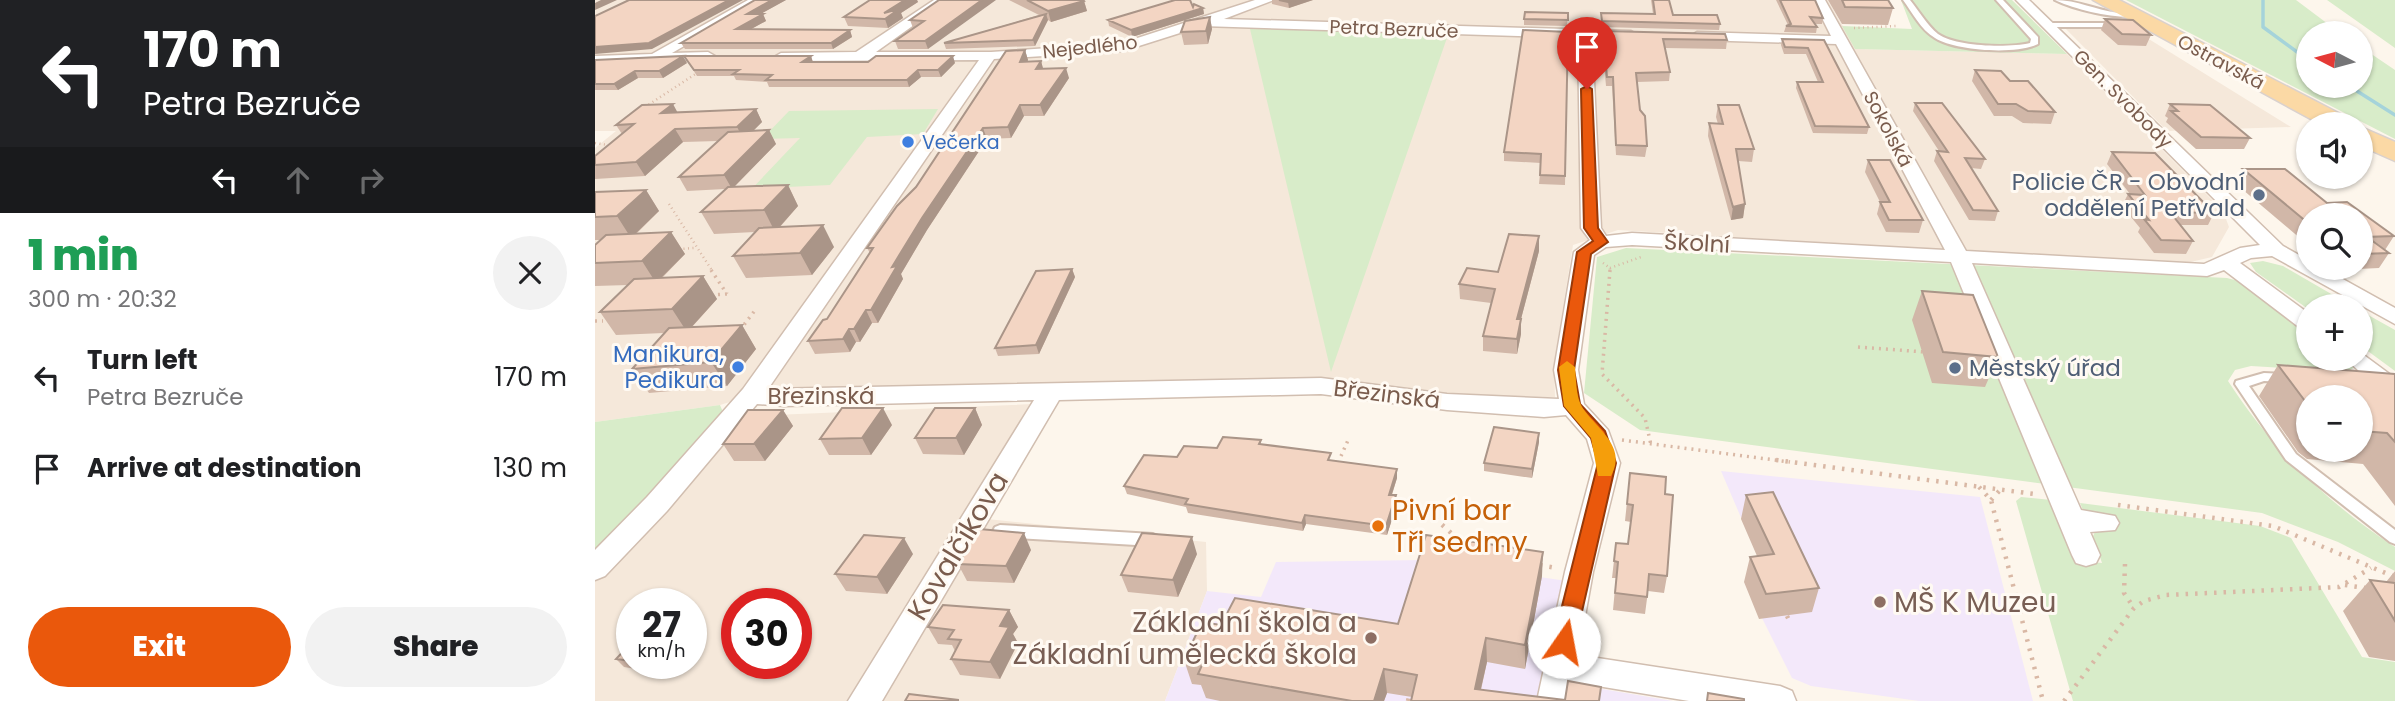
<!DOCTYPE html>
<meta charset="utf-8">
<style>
:root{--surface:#fff;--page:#f2f2f2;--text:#202124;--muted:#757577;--accent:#ea580c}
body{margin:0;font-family:Poppins,sans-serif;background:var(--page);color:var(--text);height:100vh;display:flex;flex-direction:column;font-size:26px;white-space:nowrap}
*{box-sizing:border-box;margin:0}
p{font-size:23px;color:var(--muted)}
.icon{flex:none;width:38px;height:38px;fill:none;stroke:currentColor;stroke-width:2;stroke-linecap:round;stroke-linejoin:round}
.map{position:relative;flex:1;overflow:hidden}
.details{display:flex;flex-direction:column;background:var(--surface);width:595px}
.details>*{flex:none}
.top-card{background:#202124;color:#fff;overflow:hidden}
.needle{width:46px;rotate:276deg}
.controls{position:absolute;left:1701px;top:21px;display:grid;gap:14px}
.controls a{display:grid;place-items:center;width:77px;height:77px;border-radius:50%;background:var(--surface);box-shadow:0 2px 5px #0004;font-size:35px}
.speed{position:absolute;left:21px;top:588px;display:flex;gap:14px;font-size:35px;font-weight:700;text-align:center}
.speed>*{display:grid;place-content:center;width:91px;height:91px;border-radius:50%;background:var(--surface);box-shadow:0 2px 5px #0004;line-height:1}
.speed small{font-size:18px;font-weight:400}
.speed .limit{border:10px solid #d22;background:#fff;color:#111}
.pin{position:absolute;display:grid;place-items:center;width:60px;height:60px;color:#fff;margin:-72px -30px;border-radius:50% 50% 50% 0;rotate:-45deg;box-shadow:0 0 7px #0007}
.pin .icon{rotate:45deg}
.me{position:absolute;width:77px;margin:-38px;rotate:12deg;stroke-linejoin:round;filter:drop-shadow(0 0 5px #0008)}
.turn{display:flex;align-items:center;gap:24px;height:147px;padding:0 28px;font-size:32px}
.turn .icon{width:91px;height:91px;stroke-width:2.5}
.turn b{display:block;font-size:49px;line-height:60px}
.lanes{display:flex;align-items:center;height:66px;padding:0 28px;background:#0003;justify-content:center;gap:35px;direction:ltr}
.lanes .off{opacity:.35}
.round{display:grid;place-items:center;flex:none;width:74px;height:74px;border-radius:37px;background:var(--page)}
.headline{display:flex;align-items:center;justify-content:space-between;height:119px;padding:0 28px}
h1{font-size:42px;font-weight:800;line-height:52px;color:#1e9e55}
.cta{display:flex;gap:14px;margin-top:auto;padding:14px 28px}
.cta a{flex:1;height:80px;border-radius:42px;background:var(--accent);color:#fff;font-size:28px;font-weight:800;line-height:80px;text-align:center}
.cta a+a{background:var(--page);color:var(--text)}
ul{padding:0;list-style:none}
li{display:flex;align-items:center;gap:21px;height:91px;padding:0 28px}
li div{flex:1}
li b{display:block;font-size:26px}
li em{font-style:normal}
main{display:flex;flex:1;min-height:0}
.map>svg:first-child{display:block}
.residential{fill:#f5e8da;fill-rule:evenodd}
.education{fill:#f3e8fa}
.green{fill:#d8ecc9}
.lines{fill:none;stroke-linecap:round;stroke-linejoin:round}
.stream{stroke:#a5d3da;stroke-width:3.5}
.lane-casing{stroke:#d1beb0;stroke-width:4}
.street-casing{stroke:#d1beb0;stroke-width:3}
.primary-casing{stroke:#dad1cd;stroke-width:3}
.path-far2{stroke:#d9b8a5;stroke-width:2.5;stroke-dasharray:1 3.5;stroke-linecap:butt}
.path-far1{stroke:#d9b8a5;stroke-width:3.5;stroke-dasharray:2 5;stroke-linecap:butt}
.path{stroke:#d9b8a5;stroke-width:4.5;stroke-dasharray:2.5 7;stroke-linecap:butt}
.lane{fill:#fff;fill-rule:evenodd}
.street{fill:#fff;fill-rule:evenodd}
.primary{fill:#fbd9a5;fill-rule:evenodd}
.wall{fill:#d1b7a8;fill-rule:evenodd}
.shaded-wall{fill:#aa9588}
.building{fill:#f3d5c3;stroke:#aa9588;stroke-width:2}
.route{fill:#ea580c;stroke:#983908;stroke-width:2}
.slow{fill:#f59e0b}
.shop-dot{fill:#3f7fe0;stroke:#fffaf3;stroke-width:2.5}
.service-dot{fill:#5c6f8a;stroke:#fffaf3;stroke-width:2.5}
.food-dot{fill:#e8710a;stroke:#fffaf3;stroke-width:2.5}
.education-dot{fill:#8d6e63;stroke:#fffaf3;stroke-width:2.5}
.labels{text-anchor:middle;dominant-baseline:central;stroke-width:6;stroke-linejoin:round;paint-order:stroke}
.far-street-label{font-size:19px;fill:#7a5c4d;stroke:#fffaf3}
.far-shop-label{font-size:19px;fill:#366cbe;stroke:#fffaf3;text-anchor:start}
.service-label{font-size:23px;fill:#4e5e75;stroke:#fffaf3;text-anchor:end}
.street-label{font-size:23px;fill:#7a5c4d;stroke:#fffaf3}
.shop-label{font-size:23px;fill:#366cbe;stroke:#fffaf3;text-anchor:end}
.near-food-label{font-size:28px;fill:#c56008;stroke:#fffaf3;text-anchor:start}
.near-street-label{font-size:28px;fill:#7a5c4d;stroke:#fffaf3}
.near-education-label{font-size:28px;fill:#785e54;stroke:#fffaf3;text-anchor:start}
</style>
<main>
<section class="details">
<div class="top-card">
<div class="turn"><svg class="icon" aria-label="left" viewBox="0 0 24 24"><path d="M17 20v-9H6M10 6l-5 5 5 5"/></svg><div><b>170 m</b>Petra Bezruče</div></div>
<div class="lanes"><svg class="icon" aria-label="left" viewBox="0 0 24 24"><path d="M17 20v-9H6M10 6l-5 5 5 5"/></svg><svg class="icon off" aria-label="ahead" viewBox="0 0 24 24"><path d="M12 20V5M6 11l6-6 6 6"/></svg><svg class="icon off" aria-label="right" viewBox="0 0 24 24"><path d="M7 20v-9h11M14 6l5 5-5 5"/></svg></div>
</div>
<div class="headline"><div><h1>1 min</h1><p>300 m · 20:32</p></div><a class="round"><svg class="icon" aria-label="close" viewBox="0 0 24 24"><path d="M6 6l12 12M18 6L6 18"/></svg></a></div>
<ul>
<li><svg class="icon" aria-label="left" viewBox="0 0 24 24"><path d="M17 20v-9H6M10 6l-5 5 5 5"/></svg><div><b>Turn left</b><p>Petra Bezruče</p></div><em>170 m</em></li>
<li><svg class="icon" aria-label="arrive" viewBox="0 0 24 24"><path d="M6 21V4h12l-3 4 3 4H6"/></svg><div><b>Arrive at destination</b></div><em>130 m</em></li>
</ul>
<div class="cta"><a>Exit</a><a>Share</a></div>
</section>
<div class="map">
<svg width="1800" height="701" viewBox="0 0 1800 701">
<rect width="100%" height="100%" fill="#fdf6ec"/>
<!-- residential -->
<path class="residential" d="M0,0H1233L1261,49L1472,54L1628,211L1634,227L1617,257L1587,264L1023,230L978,245L959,364L960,397L867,396L728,380L174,390L125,405L0,422V148L21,131H0Z
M1469,27L1536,28L1696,127L1572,131Z
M438,404L373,517L611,542L612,591L570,701H0V557L130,417ZM37,604H96V663H37ZM142,604H201V663H142Z"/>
<!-- education -->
<path class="education" d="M1126,471L1385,497L1438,701H1324L1216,686L1197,678L1150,584L1172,578Z
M830,560L972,581L948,679L1078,701H570L612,591L666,597L681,562Z"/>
<!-- green -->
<path class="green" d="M1306,0H1417L1472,54L1260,49L1247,26L1317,29Z
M1531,0H1701L1745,33H1713V86H1766V47L1800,70V139Z
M1732,0H1800V48Z
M655,29L854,32L736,372Z
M343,109L328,134L272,137L235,185L192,187L151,195L205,138L167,139L194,111Z
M1031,248L1632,278L1651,283L1713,328V359H1755L1762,366L1751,372L1656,366L1640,370L1633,381C1677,449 1732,503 1800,547V571L1743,542L1667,513L1045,430L989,393L1002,257Z
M1668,261L1688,266L1757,306H1713V309L1661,272L1655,263Z
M1766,311L1800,330V371L1766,346Z
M125,405L130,417L0,557V422Z
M1426,497L1456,500L1480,560L1507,563L1498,536L1501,530L1496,513L1488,510L1485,503L1665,526L1696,538L1767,657L1800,662V701H1478L1421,501Z"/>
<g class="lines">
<!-- stream -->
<path class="stream" d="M1668,0V27L1713,60
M1754,86L1800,115"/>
<!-- lane casing -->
<g class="lane-casing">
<path id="lane" d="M1308,0H1315C1324,11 1332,25 1343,34C1362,47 1413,48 1435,43L1436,39L1401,0H1408L1443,37V44C1422,55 1360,51 1340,38C1326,30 1317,12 1308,0Z
M1460,0C1482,0 1501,10 1523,13C1529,14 1534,13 1540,15C1524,21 1475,8 1460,0Z
M1450,23H1522L1526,25L1522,27H1450Z
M1669,373L1690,374L1696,378L1690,382L1669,381L1654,386L1701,454L1800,530V544L1795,542L1691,460L1640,384L1641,381Z
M405,525L558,534L563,536L566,540L563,544L558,546L405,537L400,535L398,531L400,527Z"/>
</g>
<!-- street casing -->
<g class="street-casing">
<path id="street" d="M153,0H169L77,53L113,52L120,56L118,59L0,64V56L57,54Z
M339,0H354L281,52H396L527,43L660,0H679L629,19L1036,31L1043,35L1041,38H997L1006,228L1011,236L1037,233L1350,250L1241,44L1102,40L1095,36L1102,32L1236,36L1218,0H1230L1371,251L1609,264L1645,248L1665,245L1421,0H1434L1688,246L1713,260V268H1728L1800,308V324L1677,256L1656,258L1645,263L1713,313V330L1705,328L1629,270L1612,276L1377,263L1486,510L1520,516L1524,523L1520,530L1495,532L1505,555L1501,563L1491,566L1481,563L1477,555L1356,262L1037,245L1011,247L999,255L983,370L989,404L1013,430L1025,463L998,572L983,655L1185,686L1197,691L1201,701H1094L978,682L974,701H942L970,572L999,463L992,439L971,415L949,417L852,410L726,394L464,400L287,701H253L439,400L189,406L162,404L72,511L10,576L0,580V550L52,497L148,389L384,60L186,61L179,57L186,53L261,52ZM607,26L983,38L986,228L995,240L979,252L959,370L964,399L852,394L726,378L173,389L399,59L528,51Z
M1766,353L1800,378V399L1792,397L1751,359H1766Z"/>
</g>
<!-- primary casing -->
<g class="primary-casing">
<path id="primary" d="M1498,0H1524L1753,118L1757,124H1725Z
M1766,127L1800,142V161L1766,146Z"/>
</g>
<!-- path-far2 -->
<path class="path-far2" d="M1259,28L1302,26
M50,107L102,73
M0,143L13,145
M74,204L118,272
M84,249L99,248
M1008,263L1015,268V272
M1015,268L1046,257"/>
<!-- path-far1 -->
<path class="path-far1" d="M116,270L132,294
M1015,270L1007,374L1050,418L1056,445
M116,295L132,294
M0,321H8
M145,330L161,309
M1263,347L1330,352
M1027,440L1195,462
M746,456L754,438"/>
<!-- path -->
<path class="path" d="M1181,460L1439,494
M1384,487L1396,500L1448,701
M1396,500L1406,489
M1523,505L1678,526L1800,577
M833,512L866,542
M1530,564L1529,593L1539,608
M945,565L961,568
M1750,585L1770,588
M1192,616L1194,620
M813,701L814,697
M1469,701L1539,608L1549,601L1571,595L1744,587L1776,568"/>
<!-- lane -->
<use href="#lane" class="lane"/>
<!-- street -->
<use href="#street" class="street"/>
<!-- primary -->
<use href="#primary" class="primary"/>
</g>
<!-- wall -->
<path class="wall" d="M160,0H191L165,14H168L171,21L155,29L255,30L257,37L238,49H90L86,43Z
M275,0H322L323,2L306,13L308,18L293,28L253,26L249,17Z
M344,0L333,49H303L300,41L318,28L315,20Z
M414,0H488L489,1L492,11L456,22L453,20L440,46L351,49L349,43L444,15Z
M677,0H718L694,8L677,4Z
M1056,0H1074L1078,15L1125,24L1124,30L1006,27V13L1058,14Z
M1181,0H1220L1228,18L1227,24H1220L1222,27L1221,33L1189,32L1191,26L1193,25Z
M1233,0H1293L1298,8L1293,25L1247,24Z
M598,7L608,8L609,14L537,37L514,26L513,20Z
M973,13L972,26L929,25V19Z
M615,17L617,29L613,44L589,45L586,32Z
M1510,19L1556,35L1551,46L1523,45L1506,30Z
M1008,31L1132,40L1131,49L1070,48L1075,72L1074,81L1042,82L1045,110L1052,146L1050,157L1021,155L1017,86H1011L1007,40Z
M973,32L970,185L944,184L946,163L909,161V152Z
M1187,39L1229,40L1274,127L1272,134L1218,133L1201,88L1202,82H1223L1211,54H1189L1186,45Z
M430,50L433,60L432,62L446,61L448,69L474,78L449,116H429L416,138L392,139L332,230L306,274L308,279L283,323H277L265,342H261L255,352L220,354L213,341L232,319L275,253L272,248Z
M89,56H216L218,62L360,63L346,77H326L314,87H174L172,82L141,80L139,76H102Z
M0,60L92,63L68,78H43L23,90H0Z
M1380,70L1415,81L1460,112L1456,124L1428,123L1417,116H1399L1377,81Z
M1320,103L1390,159L1386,169L1376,168L1403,211L1400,221L1374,220L1339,161L1342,151H1344L1318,111Z
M1575,104L1655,138L1649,149H1601L1571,122L1573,118L1570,116Z
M1123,105L1159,149L1157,162L1143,161L1150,204L1148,218L1136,220L1113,136L1114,123L1123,124L1121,117Z
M161,109L167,122L158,131L174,130L181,144L139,187L193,185L203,206L185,227L239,247L217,275L151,278L138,256L160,232L119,234L106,212L130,189L92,191L84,177L123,141L88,142L50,176L0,179V156L27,134L21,125L83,112Z
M1517,152L1619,213L1613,225H1584L1598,241L1591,254L1559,253L1543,232L1545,228L1527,206L1533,194H1535L1512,164Z
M1273,160L1328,220L1324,233L1291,232L1282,214L1285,202L1270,172Z
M1648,169H1690L1732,203L1752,202L1799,236L1790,250L1794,253L1784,268L1742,270L1740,268H1766V215H1713V245L1641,184Z
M51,190L64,211L41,234L76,232L90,254L67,278L108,276L122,299L97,327L147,325L161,349L132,386L54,393L37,369L69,333L21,335L5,312L33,285L0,286V245L6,240H0V192Z
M944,251L926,319V334L922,354L888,351V336L896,303L865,299L864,284L903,272Z
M477,269L480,277L444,354L403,356L400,348Z
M1327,291L1403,357L1390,387L1337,383L1317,320Z
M1683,365L1800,374V506L1768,464L1712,459L1703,452L1664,396ZM1713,397H1766V450H1713Z
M380,408L387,425L369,455L328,454L320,438Z
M188,410L198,426L170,461H139L128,444Z
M297,425L276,455H234L225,439Z
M666,440V444L738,461L802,469V478L797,495L802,504L792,535L711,524L708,531L593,513L591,507L532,494L529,486L582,457Z
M944,442L937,478L889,471V463Z
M1035,473L1070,494L1072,576L1069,593L1053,591L1050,614L1018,610L1021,578H1017L1021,543L1033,544L1036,522L1030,521Z
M1151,495L1224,588L1217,612L1164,619L1149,582L1155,557L1162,556L1146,519Z
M436,550L419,583L372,581L363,564Z
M318,554L292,594L251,591L240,574Z
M602,554L583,597L533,592L526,575Z
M1800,571V661L1774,657L1748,611L1775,580L1791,582Z
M947,576L930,669L892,662L886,690L970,700L1004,701L817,697L792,693L789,701H625L611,698L606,685L597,684L589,660L626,625L803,624Z
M414,610L423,627L418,634L423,643L405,679L365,675L356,659L360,651L357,645L343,644L333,627Z
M37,642V663H80L70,674L29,667L21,659Z"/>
<!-- shaded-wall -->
<path class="shaded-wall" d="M6,0H22L0,10V3Z
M134,0H148L57,49L0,54V47Z
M177,0H191L155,20L152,14Z
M310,0H322L323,2L306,13L308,18L293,28L290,19L289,13Z
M387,0H401L333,49L330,41Z
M700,0H718L694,8L693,2Z
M489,1L492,11L456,22L453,11Z
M608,8L609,14L537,37L536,30Z
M168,14L171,21L144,36L141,29Z
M451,14L453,20L440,46L438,40Z
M615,17L617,29L613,44L611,31Z
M255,30L257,37L238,49L236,43Z
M430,50L433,60L428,73L425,62Z
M88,56L92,63L68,78L64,71Z
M216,56L218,63L207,62Z
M358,56L360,63L346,77L343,70Z
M446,61L449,72L441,69Z
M471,68L474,78L449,116L445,105Z
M323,70L326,77L314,87L312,80Z
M40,71L43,78L23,90L19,84Z
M78,104L85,117L66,113Z
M425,105L429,116L416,138L413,127Z
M161,109L167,122L149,140L142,127Z
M388,128L392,139L332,230L306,274L308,279L283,323L276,310L297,267L327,218Z
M80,129L88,142L50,176L41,162Z
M174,130L181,144L137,189L129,175Z
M193,185L203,206L180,232L169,210Z
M51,190L64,211L36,238L22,216Z
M1150,204L1148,218L1136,220L1138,207Z
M228,225L239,247L217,275L205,253Z
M76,232L90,254L61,283L47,261Z
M944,236V251L922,334V319Z
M477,269L480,277L444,354L441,345Z
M108,276L122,299L92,332L77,309Z
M271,310L277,323L265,342L259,329Z
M926,319V334L922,354V339Z
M147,325L161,349L132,386L116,362Z
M254,329L261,342L255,352L248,339Z
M288,408L297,425L276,455L267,438Z
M380,408L387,425L369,455L361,438Z
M188,410L198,426L170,461L159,444Z
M944,433V442L937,478V469Z
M802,469V478L794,503V495Z
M801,495L802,504L792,535L791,526Z
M710,515L711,524L708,531L707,523Z
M429,533L436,550L419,583L411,566Z
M597,537L602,554L583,597L578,580Z
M309,538L318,554L292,594L282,577Z
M948,552L947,576L930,669V645Z
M414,610L423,627L418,634L423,643L405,679L395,662L405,626Z
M103,622L110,631L96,645V629Z
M891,638L892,662L883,701L880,689Z
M64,663H80L70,674L63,665Z
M789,669L792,693L789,701H779Z"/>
<!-- building -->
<path class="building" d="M34,0H134L54,43L0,47V16Z
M160,0H177L152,14H168L141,29L255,30L236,43H86Z
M275,0H310L289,13L304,9L290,19L249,17Z
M344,0H387L330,41H300L329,21L315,20Z
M432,0H488L489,1L453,11Z
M580,0H595L598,7L599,4L608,8L536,30L513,20Z
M684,0H700L693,2Z
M1058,0H1074L1078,15H1122L1125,24L1007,21L1006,13L1060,14Z
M1185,0H1220L1228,18L1215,17L1222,27L1191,26L1196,24Z
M1247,0H1293L1298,8L1250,7Z
M930,12L973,13V20L929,19Z
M451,14L438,40L349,43Z
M615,17L611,31L586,32L590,21Z
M1510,19L1538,20L1556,35L1527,34Z
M928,30L973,32L970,176L945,175L946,154L909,152Z
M1008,31L1130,34L1132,40L1068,39L1075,72L1041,73L1045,110L1050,116L1052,146L1021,145L1018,77H1012Z
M1187,39L1229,40L1274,127L1220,126L1202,82H1228L1213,48L1190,47Z
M430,50L425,62L446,61L441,69L471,68L445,105H425L413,127L388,128L327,218L297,267L302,266L276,310H271L259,329H254L248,339L213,341L228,320L232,319L278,248H272L302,206L321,187L411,51Z
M88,56L64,71H40L19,84H0V60Z
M89,56H216L207,62H273L281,56H358L343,70H323L312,80H171L177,75L138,74L144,70H99Z
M1380,70L1406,71L1415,81H1433L1460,112L1433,111L1421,104H1403Z
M1320,103H1347L1390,159L1370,158L1403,211L1378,210L1342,151L1353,152Z
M78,104L66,113L161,109L142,127L80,129L41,162L0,165V156L39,124L21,125L47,105Z
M1575,104L1615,105L1655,138L1606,137L1576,111H1583Z
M1123,105H1144L1159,149H1141L1150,204L1138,207L1114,123L1128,124Z
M174,130L129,175L84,177L133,132Z
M1517,152L1560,153L1619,213L1575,212L1598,241L1566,240L1549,219L1554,220L1533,194L1550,195Z
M1273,160H1295L1328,220H1294L1285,202H1295Z
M1648,169H1690L1732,203L1752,202L1799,236L1772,237L1794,253L1766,254V215H1713V223Z
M193,185L169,210L106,212L133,187Z
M51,190L22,216L0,217V192Z
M228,225L205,253L138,256L164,228Z
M76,232L47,261L0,263V245L11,235Z
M914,234L944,236L922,319H926L922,339L888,336L900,289L864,284L872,268L903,272Z
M477,269L441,345L400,348L441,271Z
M108,276L77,309L5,312L39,279Z
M1327,291L1378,295L1403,357L1348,352Z
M147,325L116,362L37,369L74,328Z
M1683,365L1800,374V442L1792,433L1766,431V397H1713V405Z
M247,408H288L267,438L225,439Z
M340,408H380L361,438H320Z
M153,410H188L159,444H128Z
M899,427L944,433L937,469L889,463Z
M628,437L666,440L664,444L736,453L733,460L802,469L794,495H801L791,526L710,515L707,523L590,504L593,499L529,486L549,455L582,457L589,446L622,448Z
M1035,473L1071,477L1070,494L1078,495L1072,576L1054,574L1052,597L1020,593L1023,562L1019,561L1021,543L1033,544L1038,505L1032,504Z
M1178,492L1224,588L1171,594L1155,557L1179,554L1151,495Z
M384,529L429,533L411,566L363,564Z
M547,533L597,537L578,580L526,575Z
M269,535L309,538L282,577L240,574Z
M831,535L948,552L930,645L891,638L880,689L970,700L973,681L1006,687L1004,701H816L822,675L789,669L779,701H757L603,674L608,663L589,660L607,622L626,625L640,598L803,624Z
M1775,580L1800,583V621Z
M348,605L414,610L405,626L414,627L395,662L356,659L366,640L353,639L359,630L333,627Z
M96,621L103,622L96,629Z
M37,642V661L21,659Z
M1113,693L1149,699V701H1112Z
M314,694L363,700V701H310Z"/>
<!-- route -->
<path class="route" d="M992,86L997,89L1003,228L1013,242L996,254L979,370L985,404L1010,431L1021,463L980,642L977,649L969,652L961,649L958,642L1003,463L996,438L969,406L963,370L982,252L998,241L989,228L986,89Z"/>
<!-- slow -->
<path class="slow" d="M972,361L980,367C981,378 981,395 986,405C997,426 1034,445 1016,476H1003L996,438L969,406L964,367Z"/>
<!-- markers -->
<g class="shop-dot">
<circle cx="313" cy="142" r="7"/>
<circle cx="143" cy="367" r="7"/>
</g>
<g class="service-dot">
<circle cx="1664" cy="195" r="7"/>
<circle cx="1360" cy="368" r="7"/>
</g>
<circle class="food-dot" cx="783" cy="526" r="7"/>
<g class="education-dot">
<circle cx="1285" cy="602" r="7"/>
<circle cx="776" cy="638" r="7"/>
</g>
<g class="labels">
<!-- far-street labels -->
<g class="far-street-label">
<text transform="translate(799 29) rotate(2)">Petra Bezruče</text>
<text transform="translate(495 47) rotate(-6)">Nejedlého</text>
<text transform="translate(1626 62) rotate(28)">Ostravská</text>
<text transform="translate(1528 99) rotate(45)">Gen. Svobody</text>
<text transform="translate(1293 129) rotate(62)">Sokolská</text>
</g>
<!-- far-shop labels -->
<g class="far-shop-label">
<text x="327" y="142">Večerka</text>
</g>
<!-- service labels -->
<g class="service-label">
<text x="1650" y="182">Policie ČR - Obvodní<tspan x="1650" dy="26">oddělení Petřvald</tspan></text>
<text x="1374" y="368" text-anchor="start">Městský úřad</text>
</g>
<!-- street labels -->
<g class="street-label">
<text transform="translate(1102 243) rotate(3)">Školní</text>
<text transform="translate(792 394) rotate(7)">Březinská</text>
<text x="226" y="396">Březinská</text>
</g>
<!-- shop labels -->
<g class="shop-label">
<text x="129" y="354">Manikura,<tspan x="129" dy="26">Pedikura</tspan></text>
</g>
<!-- near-food labels -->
<g class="near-food-label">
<text x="797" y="510">Pivní bar<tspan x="797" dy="32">Tři sedmy</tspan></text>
</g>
<!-- near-street labels -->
<g class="near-street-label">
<text transform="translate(363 546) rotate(-59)">Kovalčíkova</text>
</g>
<!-- near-education labels -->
<g class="near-education-label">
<text x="1299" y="602">MŠ K Muzeu</text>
<text x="762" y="622" text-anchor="end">Základní škola a<tspan x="762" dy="32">Základní umělecká škola</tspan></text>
</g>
</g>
</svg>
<div class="controls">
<a><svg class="needle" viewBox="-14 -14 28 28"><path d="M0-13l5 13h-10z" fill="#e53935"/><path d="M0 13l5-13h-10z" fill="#757577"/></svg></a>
<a><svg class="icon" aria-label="sound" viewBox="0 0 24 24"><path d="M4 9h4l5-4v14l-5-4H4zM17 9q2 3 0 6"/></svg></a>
<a><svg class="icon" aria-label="search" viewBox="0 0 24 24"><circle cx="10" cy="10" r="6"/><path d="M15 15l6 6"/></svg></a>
<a>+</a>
<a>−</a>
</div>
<div class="speed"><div>27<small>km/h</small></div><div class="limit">30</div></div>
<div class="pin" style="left:992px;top:89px;background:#d93025"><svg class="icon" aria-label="arrive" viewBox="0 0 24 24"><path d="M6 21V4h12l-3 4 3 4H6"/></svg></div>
<svg class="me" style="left:969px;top:642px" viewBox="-20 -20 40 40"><circle r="19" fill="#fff"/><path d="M0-13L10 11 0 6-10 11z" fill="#ea580c"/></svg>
</div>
</main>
